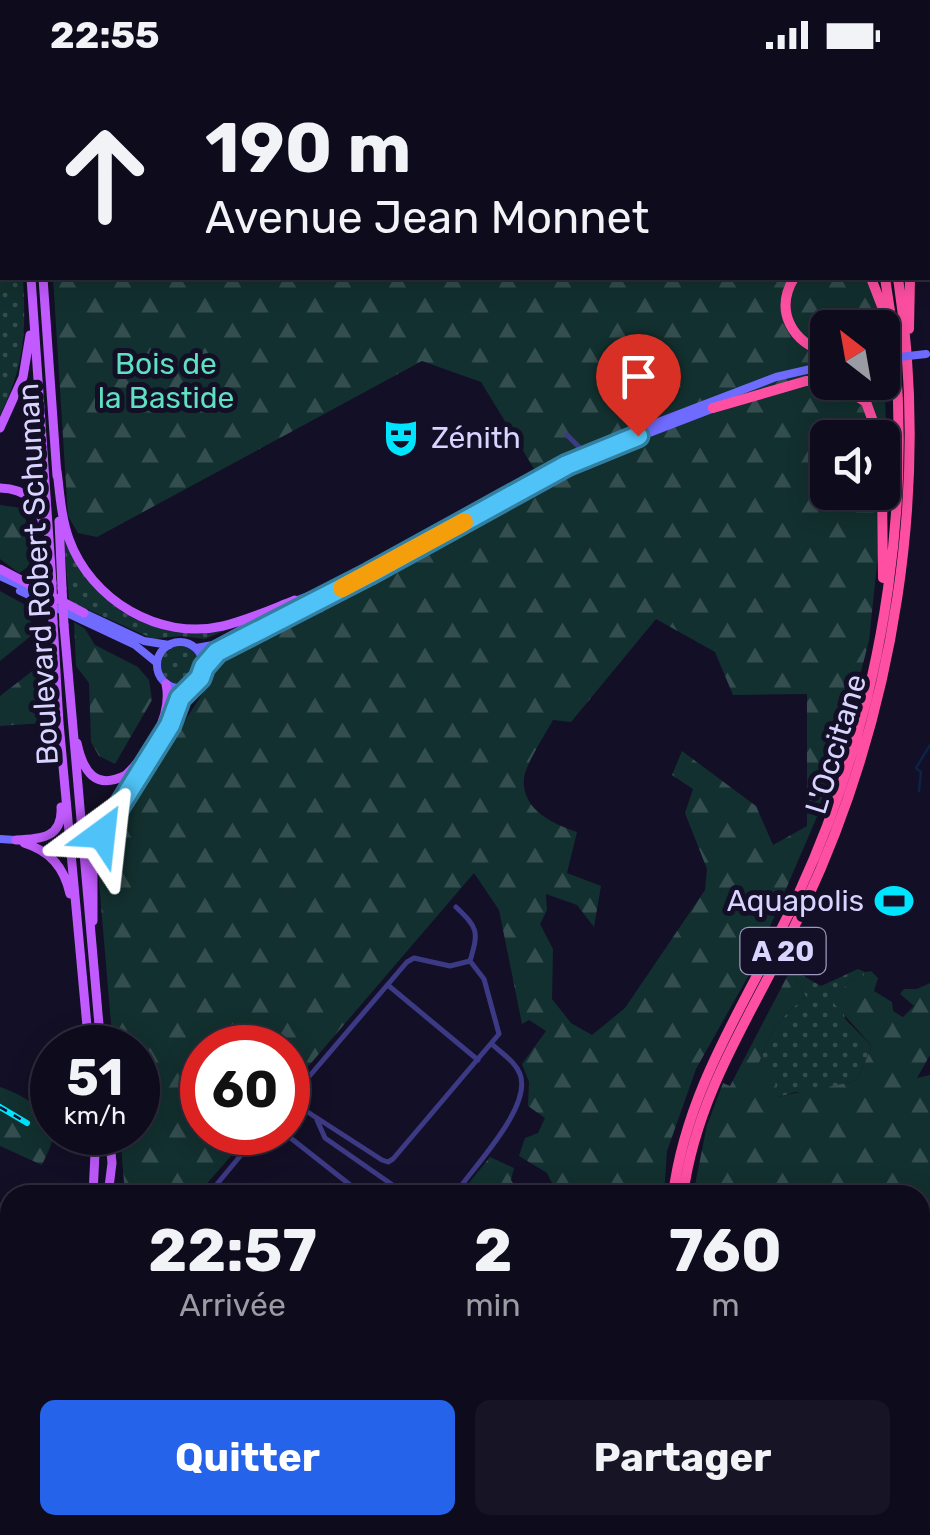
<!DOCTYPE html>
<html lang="fr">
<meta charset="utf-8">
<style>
:root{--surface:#0e0b1c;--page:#171425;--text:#f1f3f6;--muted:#9b9ba3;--line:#2e2b3b;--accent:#2563eb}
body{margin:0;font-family:Rubik,sans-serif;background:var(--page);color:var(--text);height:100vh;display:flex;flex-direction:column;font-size:38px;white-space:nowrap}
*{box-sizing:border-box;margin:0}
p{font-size:32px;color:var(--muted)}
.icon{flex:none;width:55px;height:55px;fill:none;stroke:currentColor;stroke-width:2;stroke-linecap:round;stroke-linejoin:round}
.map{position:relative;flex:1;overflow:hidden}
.panel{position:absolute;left:0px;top:1115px;width:930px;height:350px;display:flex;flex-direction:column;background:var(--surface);border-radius:30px 30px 0 0;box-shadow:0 5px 25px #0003,0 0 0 2px var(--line)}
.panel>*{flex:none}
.banner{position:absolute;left:0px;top:0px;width:930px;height:210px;box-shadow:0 5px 25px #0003,0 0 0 2px var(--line);background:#0e0b1c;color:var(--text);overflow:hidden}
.needle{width:65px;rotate:329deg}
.tools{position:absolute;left:810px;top:240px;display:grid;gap:20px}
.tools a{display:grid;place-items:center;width:90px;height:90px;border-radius:15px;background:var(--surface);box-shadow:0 5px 25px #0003,0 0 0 2px var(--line);font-size:50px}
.speed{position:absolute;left:30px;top:955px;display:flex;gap:20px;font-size:50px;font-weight:700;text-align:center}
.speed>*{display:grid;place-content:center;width:130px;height:130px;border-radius:50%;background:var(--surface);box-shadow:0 5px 25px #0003,0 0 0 2px var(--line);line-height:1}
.speed small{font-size:25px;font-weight:400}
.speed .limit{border:15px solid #d22;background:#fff;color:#111}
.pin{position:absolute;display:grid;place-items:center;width:85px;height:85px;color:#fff;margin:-102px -42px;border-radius:50% 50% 50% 0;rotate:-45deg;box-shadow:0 0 10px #0007}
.pin .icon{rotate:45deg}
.me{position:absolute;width:110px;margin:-55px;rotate:30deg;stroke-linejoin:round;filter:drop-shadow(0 0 8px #0008)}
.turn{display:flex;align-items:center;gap:35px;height:210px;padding:0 40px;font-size:45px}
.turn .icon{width:130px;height:130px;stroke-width:2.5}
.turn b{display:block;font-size:70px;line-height:85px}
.eta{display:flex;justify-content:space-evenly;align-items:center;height:170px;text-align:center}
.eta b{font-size:60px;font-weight:700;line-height:70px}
.cta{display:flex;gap:20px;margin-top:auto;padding:20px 40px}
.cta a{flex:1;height:115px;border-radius:15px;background:var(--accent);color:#fff;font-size:40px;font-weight:700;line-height:115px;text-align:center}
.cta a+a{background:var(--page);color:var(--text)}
.status{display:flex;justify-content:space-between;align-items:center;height:70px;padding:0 50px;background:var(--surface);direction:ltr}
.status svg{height:28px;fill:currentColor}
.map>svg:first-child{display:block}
.grass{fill:url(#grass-dots)}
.forest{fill:url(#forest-firs);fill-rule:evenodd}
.garden{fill:#12302f}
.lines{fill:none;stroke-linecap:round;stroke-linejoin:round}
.stream{stroke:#0c2248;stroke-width:2.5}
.minor{stroke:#3d3a85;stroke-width:5}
.secondary{stroke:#6f6bff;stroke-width:8}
.primary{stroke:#c25bff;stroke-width:9}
.motorway{stroke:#ff4fa3;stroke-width:10}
.rail-casing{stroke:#00e5ff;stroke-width:6}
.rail{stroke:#130f26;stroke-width:2.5;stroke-dasharray:8;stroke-linecap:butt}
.secondary-bridge{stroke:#6f6bff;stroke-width:8}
.primary-bridge{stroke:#c25bff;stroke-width:9}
.route-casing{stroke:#337fa1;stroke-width:25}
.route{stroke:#4fc3f7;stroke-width:18}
.slow{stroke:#f59e0b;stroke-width:18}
.labels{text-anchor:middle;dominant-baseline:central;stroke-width:10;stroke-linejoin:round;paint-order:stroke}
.shield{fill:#130f26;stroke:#9e99be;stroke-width:2.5}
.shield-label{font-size:28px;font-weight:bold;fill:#d9d4ff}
.park-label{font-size:30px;fill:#5fe0c0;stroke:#130f26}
.poi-label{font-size:30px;fill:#d9d4ff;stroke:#130f26;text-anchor:start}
.street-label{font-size:30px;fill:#d9d4ff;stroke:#130f26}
</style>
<div class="status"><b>22:55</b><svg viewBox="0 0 49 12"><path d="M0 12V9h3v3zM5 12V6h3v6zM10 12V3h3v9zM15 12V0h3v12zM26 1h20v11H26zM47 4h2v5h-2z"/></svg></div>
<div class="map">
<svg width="930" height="1465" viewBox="0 0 930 1465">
<defs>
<pattern id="grass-dots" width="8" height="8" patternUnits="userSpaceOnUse" patternTransform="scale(2.5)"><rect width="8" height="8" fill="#12302f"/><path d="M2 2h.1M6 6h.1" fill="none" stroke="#344d4e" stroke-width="1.8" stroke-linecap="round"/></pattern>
<pattern id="forest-firs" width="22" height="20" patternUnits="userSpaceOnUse" patternTransform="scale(2.5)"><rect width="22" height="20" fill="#12302f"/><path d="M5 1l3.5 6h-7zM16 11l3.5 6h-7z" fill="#344d4e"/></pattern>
</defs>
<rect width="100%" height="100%" fill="#130f26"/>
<!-- grass -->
<path class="grass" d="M0,0L13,2H2V208H23C26,262 25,295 0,345Z
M64,469C81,511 118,551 165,559C187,562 213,557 235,556L205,569L181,566L153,569L69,531Z
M161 595a19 19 0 1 1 38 0a19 19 0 1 1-38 0Z
M791,899L821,916L858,899L865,902L862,911L851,909L840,923L845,949L872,976L857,1010L810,1023L795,1022L779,1027L759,993C770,963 780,946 806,927Z
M930,1208V1325L920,1359V1211Z
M184,1455H203L215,1464L272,1455H523L526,1465H197Z"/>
<!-- forest -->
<path class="forest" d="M37,0H822L823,2H38Z
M53,208H877L881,257L828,258V312H882L883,287L886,352L882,367L828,368V422L876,423L878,485L869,571L831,714L750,903L696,999L667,1081L664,1125H465L468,1114L490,1087L514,1098L511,1110L517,1119L523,1117L557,1123L547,1103L519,1086L525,1068L538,1063L545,1048L528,1036L529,1012L522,994L546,961L529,950L522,954L499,840L474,803L288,1020V978H202V1062L251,1063L197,1125H125L120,1063L138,1062V978L113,977L97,788L220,596L240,578L544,415L481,312L422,291L97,467L78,463L68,446ZM656,549L715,582L733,625L807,624V756L773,775L756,736L682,681L672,705L693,719L685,743L707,799L705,820L625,938L592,965L571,953L552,929L553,879L540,854L547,840L546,824L577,835L594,857L601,816L567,803L577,762C553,754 521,740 524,708C525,695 546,663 553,650L571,652Z
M0,435L21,438L30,461L31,495L19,503L0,489Z
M0,521L29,537L32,565L0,591Z
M74,552L85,559L95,575L138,597L149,610L152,630L115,694L99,686L91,672L89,613L76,596Z
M44,592V653L0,656V626Z
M791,899L806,927C780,946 770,963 759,993L773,1004L779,1027C804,1020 830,1018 857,1010L872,976L830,929L840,923L851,909L862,910L865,902L871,901L878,908L874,921L892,932L893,941L903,947L914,936L900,924L904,919H917L930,913V985L917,1008L930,1005V1208L920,1211V1125H693L707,1055L723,1013L730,1016Z
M0,1017C18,1023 56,1042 54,1063C53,1073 46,1086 42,1095L0,1076Z"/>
<!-- garden -->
<path class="garden" d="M565,1455H719L731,1465H709L684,1458L658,1456L622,1465H568Z"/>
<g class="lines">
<!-- stream -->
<path class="stream" d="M919,721L921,702L916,698L930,675"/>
<!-- minor -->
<path class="minor" d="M925,0V2
M567,365L584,382
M389,916L478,990
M289,1030L382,1090L388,1092L393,1089L499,964L484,909L470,891
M289,1030L407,892L414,888L450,896L470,891C479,861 478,858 456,837
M317,1050L325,1068L407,1125
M283,1062L363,1125
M208,1125L260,1062
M461,1125V1116C479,1091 532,1035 520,1004C515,991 502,984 492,974
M0,1153L10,1157
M79,1455L80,1465
M134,1455L155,1465
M533,1455L536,1465"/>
<!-- secondary -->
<path class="secondary" d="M571,393L717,337
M0,506L37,523
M20,521L135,575L157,593
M290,533L347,511L535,406L614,369L776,307L828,295
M82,542L144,571L169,575
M157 595a23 23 0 1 1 46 0a23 23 0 1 1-46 0Z
M196,578L213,575L273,542
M204,597L217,582L348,515
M0,769L16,770"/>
<!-- primary -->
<path class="primary" d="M19,0V2
M30,0L31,2
M31,208L52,513
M43,208L57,406
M0,358L23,307L30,265
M57,401C60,424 61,447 69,469C91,530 159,571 223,556C248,550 272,539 295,530
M0,418C28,419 38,432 44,458
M59,451L62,518
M0,499L84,543
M53,552L59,653L89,978
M64,555L101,978
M77,673C83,701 95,721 126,705C149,682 173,647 166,614
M16,770C41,769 63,768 61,737
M24,773C50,781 64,797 70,824
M93,851V794L102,765L172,651L180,628L192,616
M93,1125L96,1062
M108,1125L112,1093L109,1062
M0,1419L10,1390
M0,1435L10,1411"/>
<!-- motorway -->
<path class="motorway" d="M833,0L834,2
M844,0L845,2
M928,140L930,138
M928,162L930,159
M794,208C774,241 792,273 828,283
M871,208L883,239
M909,259L910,208
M834,312L866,332L879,368
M713,338L806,311H828
M882,419L883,508
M673,1125C687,1012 755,920 801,818C886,632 920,409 885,208
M683,1125C698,1015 760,933 805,834C895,641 930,419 898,208
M786,1455L793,1465
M801,1455L808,1465"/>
<!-- rail casing -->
<g class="rail-casing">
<path id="rail" d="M0,1037L27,1053
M749,1455L760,1465"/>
</g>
<!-- rail -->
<use href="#rail" class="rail"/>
<!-- secondary-bridge -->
<path class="secondary-bridge" d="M882,289L926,284"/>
<!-- primary-bridge -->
<path class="primary-bridge" d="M52,513L53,552
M62,518L64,555"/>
</g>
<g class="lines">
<!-- route casing -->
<g class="route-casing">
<path id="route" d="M102,764L170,655L180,628L200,608L204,597L217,582L369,504L567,395L638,366"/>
</g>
<!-- route -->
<use href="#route" class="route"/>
<!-- slow -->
<path class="slow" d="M342,518L464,452"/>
</g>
<!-- icons -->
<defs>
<g id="theatre-bare" transform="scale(3)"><path d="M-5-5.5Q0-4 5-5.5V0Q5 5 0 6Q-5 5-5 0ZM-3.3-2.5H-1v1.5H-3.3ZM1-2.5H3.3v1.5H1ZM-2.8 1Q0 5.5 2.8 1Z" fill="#00e5ff" stroke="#130f26" stroke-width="2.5" paint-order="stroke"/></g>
<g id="stadium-bare" transform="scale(3)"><path d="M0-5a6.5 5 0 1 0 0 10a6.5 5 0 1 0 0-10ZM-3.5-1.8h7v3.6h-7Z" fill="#00e5ff" stroke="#130f26" stroke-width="2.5" paint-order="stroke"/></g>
</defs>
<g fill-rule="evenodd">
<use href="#theatre-bare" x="401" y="368"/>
<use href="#stadium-bare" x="894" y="831"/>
</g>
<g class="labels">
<!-- shield labels -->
<rect class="shield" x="740.5" y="858" width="85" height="46" rx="8"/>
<g class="shield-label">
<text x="783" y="881">A 20</text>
</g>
<!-- park labels -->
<g class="park-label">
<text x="166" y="294">Bois de<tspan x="166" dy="34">la Bastide</tspan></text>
</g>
<!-- poi labels -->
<g class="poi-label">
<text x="431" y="368">Zénith</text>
<text x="864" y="831" text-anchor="end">Aquapolis</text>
</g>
<!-- street labels -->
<g class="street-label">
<text transform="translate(38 504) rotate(-93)">Boulevard Robert Schuman</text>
<text transform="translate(836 674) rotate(-73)">L'Occitane</text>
</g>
</g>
</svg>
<div class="tools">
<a><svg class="needle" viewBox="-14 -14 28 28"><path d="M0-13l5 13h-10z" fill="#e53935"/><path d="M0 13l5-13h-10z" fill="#9b9ba3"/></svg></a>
<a><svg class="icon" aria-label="sound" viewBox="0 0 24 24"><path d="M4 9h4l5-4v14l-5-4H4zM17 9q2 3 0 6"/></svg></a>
</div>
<div class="speed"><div>51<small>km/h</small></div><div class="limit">60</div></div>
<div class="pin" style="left:638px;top:366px;background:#d93025"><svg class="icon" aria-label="arrive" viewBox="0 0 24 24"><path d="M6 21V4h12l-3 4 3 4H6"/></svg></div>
<svg class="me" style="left:102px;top:764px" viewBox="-20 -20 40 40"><path d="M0-17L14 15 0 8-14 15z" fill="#4fc3f7" stroke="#fff" stroke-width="4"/></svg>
<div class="banner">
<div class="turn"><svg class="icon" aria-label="ahead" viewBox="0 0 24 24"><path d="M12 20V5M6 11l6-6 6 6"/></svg><div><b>190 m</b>Avenue Jean Monnet</div></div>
</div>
<section class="panel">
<div class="eta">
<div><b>22:57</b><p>Arrivée</p></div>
<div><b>2</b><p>min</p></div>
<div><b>760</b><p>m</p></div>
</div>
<div class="cta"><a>Quitter</a><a>Partager</a></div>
</section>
</div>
